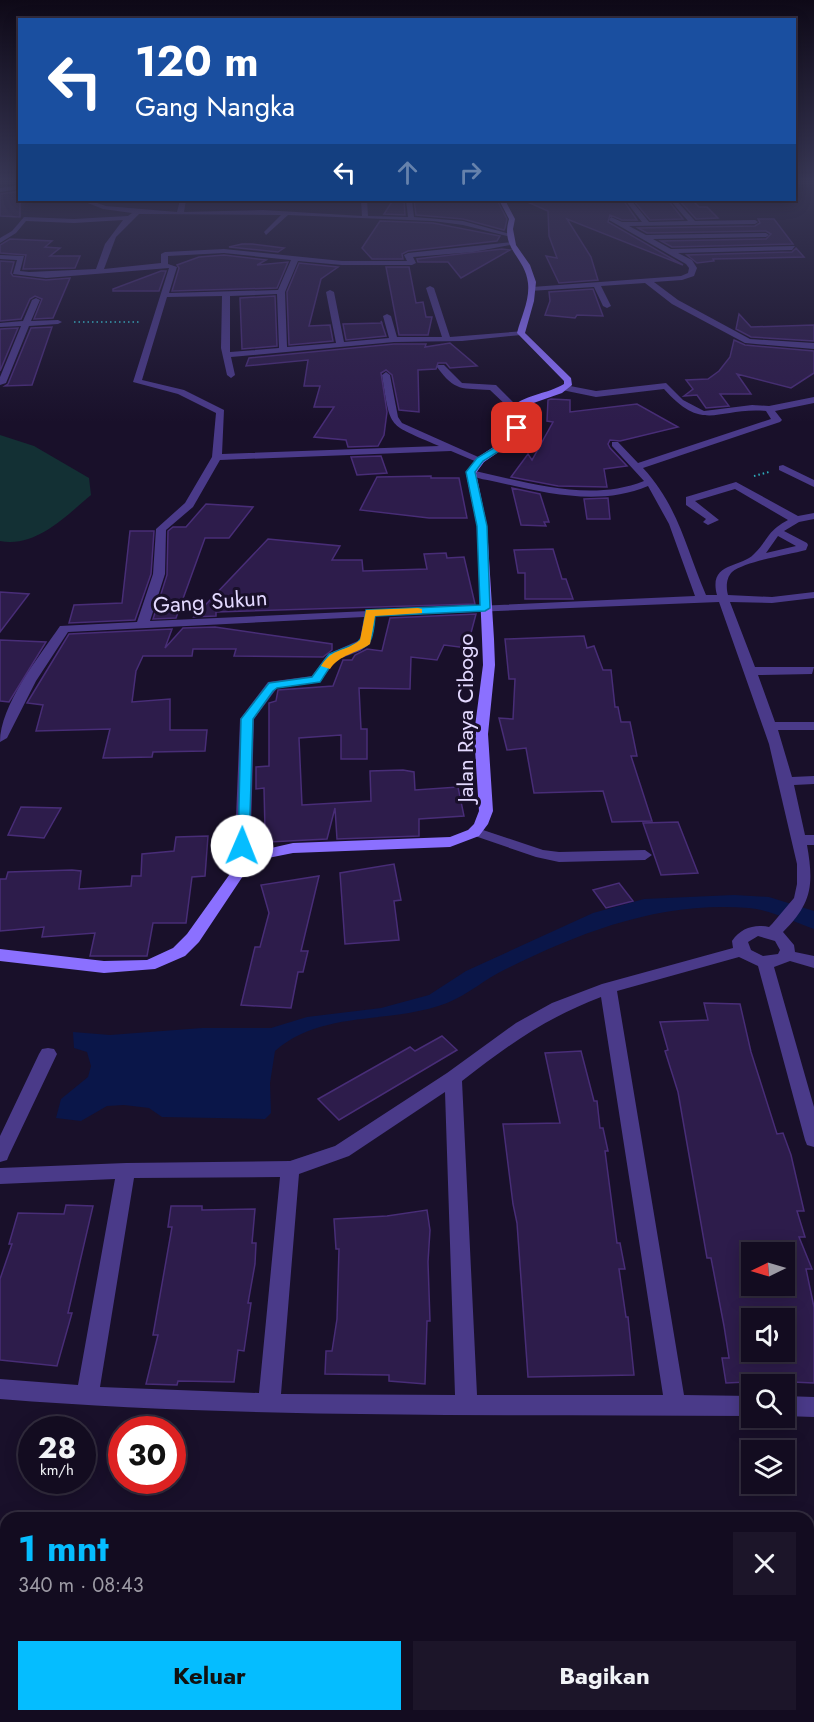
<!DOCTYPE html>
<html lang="id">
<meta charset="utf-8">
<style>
:root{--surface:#130c20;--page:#1c1529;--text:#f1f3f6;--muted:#9d9ba5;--line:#322c3e;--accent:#05bdff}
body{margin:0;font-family:Jost,sans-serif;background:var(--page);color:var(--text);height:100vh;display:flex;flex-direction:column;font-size:22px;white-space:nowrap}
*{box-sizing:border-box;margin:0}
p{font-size:20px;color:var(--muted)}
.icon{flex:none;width:33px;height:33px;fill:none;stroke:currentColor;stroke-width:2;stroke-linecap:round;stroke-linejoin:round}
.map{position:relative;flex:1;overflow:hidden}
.side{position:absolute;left:0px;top:1512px;width:814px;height:210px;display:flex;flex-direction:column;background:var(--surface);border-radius:18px 18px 0 0;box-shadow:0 3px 15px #0003,0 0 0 2px var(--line)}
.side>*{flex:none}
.banner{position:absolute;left:18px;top:18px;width:778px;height:183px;border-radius:0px;box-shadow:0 3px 15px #0003,0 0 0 2px var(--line);background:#1a4fa0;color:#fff;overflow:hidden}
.needle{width:39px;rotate:265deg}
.fabs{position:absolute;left:741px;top:1242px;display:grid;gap:12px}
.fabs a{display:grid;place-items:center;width:54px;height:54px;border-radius:0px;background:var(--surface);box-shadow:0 3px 15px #0003,0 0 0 2px var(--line);font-size:30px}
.speed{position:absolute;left:18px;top:1416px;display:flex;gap:12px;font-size:30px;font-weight:700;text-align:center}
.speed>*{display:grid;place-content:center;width:78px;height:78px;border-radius:50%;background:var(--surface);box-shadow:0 3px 15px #0003,0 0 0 2px var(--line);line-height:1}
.speed small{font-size:15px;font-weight:400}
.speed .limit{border:9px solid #d22;background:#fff;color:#111}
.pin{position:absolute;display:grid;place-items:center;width:51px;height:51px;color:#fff;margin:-26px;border-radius:12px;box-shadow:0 3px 9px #0006}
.me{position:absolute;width:66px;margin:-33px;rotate:1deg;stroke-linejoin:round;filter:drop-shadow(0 0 4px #0008)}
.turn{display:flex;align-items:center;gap:21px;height:126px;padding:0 18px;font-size:27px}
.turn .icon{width:78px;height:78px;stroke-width:2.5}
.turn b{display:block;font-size:42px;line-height:51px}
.lanes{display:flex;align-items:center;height:57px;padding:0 18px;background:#0003;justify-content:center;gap:30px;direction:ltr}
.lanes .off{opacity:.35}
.round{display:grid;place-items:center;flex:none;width:63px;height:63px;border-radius:0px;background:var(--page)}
.overview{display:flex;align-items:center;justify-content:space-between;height:102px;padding:0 18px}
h1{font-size:36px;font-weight:700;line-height:45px;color:var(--accent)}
.button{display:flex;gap:12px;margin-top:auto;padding:12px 18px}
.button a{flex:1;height:69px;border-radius:0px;background:var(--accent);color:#111;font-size:24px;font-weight:700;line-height:69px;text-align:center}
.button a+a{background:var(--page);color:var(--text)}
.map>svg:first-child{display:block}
.green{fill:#133034}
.water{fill:#0a1649}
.building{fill:#2d1c4b;stroke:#482d77;stroke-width:1.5;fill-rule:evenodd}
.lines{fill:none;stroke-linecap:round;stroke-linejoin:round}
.path{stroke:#2eafbe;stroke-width:2;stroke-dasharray:1.5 3;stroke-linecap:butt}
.lane{fill:#4a3a89;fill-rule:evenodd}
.street{fill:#4a3a89;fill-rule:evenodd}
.secondary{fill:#8b70ff;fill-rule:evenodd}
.primary{fill:#dd60ff;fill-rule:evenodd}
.route{fill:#05bdff;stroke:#037ba6;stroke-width:1.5}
.slow{fill:#f59e0b}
.labels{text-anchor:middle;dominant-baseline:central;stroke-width:6;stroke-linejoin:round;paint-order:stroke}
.street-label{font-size:22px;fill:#e3d9ff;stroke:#19102a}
</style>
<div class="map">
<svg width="814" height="1722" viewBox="0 0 814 1722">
<rect width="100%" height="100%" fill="#19102a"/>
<!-- green -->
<path class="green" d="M0,435L34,446L89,478L91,495C66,516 36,548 0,541Z"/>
<!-- water -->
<path class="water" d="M734,895L769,897L814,911V929C794,922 770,910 749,908C661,901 583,931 506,969C486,978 468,995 447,1003C390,1025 323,1009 275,1051L270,1083L271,1113L265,1119L162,1117L149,1108L124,1105L107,1106L81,1121L56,1118L61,1099L88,1077L91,1066L87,1052L74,1048L73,1032L110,1035L202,1028H271L307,1017L381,1008L429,995L466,971L593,913L644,899Z"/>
<!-- building -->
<path class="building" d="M20,191V217L0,216V194Z
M393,200H404L405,215L384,214Z
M414,200H497L507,219L505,228L504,230L463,219L416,215Z
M523,200H623L637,220H622L610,215L608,222L683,265L567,219L591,257L598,280L559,283L546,256L557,258L549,236L548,211Z
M633,200H668L683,219L650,220Z
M679,200H692L699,207H707L718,218L696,219Z
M758,219H774L793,244L672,247L661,241L766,239L771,234L766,231L647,233L638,228L755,226L760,223Z
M380,221L433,223L500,236L497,241L408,251L402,254L403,259H372L362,248Z
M10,239L52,241L45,247L60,248L50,256H80L75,268L23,269L26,255L0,253V245Z
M242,244H252L284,248L278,252L229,247Z
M796,248L804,257L713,259L714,261L697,263L687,255L792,252Z
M502,249L510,250L461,278L448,262H418L417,259Z
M224,255L266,260L257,265L288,262L277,288L172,291L179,268L177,265L199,257Z
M0,261L14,262L11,273L13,276L46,280L70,278L53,318L34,319L42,299L35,296L30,299L21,319L0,321Z
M299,263L338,267L321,279L309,326L330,325L333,341L289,345L287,292Z
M386,267H409L416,303L423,302L426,317H432L428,335H399Z
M161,271H166L159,291H113V289Z
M593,289L603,316L577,315L575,318L545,315L550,301L549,292Z
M275,296L277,346L242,349L240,298Z
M739,314L751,327L814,325V341L751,337L736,329Z
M381,321L386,336L346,340L343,324L382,323Z
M52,327L32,385L5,386L8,384L31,328Z
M18,328L0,371V329Z
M734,340L745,345L814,351V373L791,388L737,374L751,394H720L729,406L706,408L697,395L684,396L693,389L686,380L708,379L719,371L730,357Z
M450,343L477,366L450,368L446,363H438L436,369L418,370L419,412L399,410L392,375L386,370L381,373L387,412L384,435L378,446L348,447L346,440L314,437L334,407H314L320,386H304L308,360L246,366L249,358L394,344H426L425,347Z
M551,399L570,400V412L637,404L678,427L620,441L610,440L608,444L610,448L627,466L604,469L607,487L558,486L511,477L528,454L532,460L553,422L547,421L548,400Z
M381,456L387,473L357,475L351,457Z
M431,476V478H459L467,518H429L360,510L377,477Z
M512,488L540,494L549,522H544L546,526L521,525Z
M608,498L610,519H587L584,499Z
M206,504L253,507L229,538H205L176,618L153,619L167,575L168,531L173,527H186Z
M130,531H154L151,574L135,620L69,623L74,605L122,603Z
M268,539L340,546L332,560H362L363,571L427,569L424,554L446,553L447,558L464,557L475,604L216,612V616L194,617Z
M553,549L562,579H566L573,599H525V573H518L514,550Z
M0,592L29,594L0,632Z
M476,614L467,648L444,645L437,660L411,657L410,689L359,688L361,729H367V759H341V735L299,738L302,805L371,801L370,771L403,770L414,772L415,790L458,787L464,816L419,819V836L337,839L335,808L327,839L269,842V830H265L264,788L256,789V767L269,766V703L276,701L278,690L333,686L343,660H352L355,655L367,649L382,651L390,618Z
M215,627L332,644V650L323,657L234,656L236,649H193L192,656H143L136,671L132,702L170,699V730H207L205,751L153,752L152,757L103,758L110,729L36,731L43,705L27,703L69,634L172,629L165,648L183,628Z
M584,636L587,648L594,646L603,670H611L615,707H618L621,722H630L637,756H631L652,821L612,822L603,791L534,793L526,748L507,750L499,718L513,719L515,679H509L505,639Z
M0,640L46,642L9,702L0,701Z
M21,807L61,808L44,838L8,835Z
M678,822L698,873L661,875L643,823Z
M208,836L205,876L192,877L186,923H153L147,956H90L95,933L42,937L44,927L0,931V879H6L8,872L72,870L81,871L79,889L131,886L132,876H141L142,854L174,851L176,837Z
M394,864L401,900L394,901L399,940L345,944L340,873Z
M319,876L301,951H308L303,972H298L291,1008L241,1005L255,947H260L269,913L261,885Z
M619,883L633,901L606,908L593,890Z
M704,1003L740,1004L751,1052L777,1134L783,1133L791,1155L804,1211H797L805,1237H799L812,1269H806L814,1307V1383L770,1381L726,1383L722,1358H729L724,1326L711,1258H707L678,1092L665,1051L668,1050L660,1022L708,1020ZM752,1252H784V1286H752ZM752,1318H784V1352H752Z
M442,1036L457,1050L339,1120L318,1099L410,1047L415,1051Z
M581,1051L594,1101H597L600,1128H603L608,1151H605L617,1243H620L625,1269H619L626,1317H628L634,1375L528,1377L517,1223L513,1204L503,1124L560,1123L545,1053Z
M66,1205L93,1206L68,1313H72L57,1366L0,1360V1279L12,1244H9L18,1213L64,1214Z
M171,1206H202V1210L255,1209L252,1243H256L255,1264L248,1303H251L244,1351L238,1350L234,1382L178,1381L177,1385L146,1384L158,1335H153L172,1227H168Z
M427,1210L430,1230L428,1262L430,1321H427L425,1384L389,1381V1375L325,1374L326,1351H332L337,1319L339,1249H336L334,1219L387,1216Z"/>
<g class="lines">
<!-- path -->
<path class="path" d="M74,322H141
M754,476L769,472"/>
<!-- lane -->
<path class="lane" d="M808,1541H814V1561H808Z"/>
<!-- street -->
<path class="street" d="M20,185V189L0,192V188Z
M80,200H88L106,206L177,212L180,200H186L184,212L263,210L362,216L361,200H367L368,216L408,217L406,200H412L414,217L463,221L510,234L507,236L463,225L433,221L288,215L266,235L264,232L281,215L139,214L116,237L104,269L161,263V254L165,252L224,249L342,261H407L404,255L408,253L512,242L516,244L473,252L413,257L416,263L412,265H342L298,261L285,292L287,347L336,343L326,292L330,290L334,292L344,342L389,338L383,316L387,314L391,316L397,337H442L426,288L430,286L434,288L450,337L524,331V335H521L462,341L394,342L231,357L235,375L231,378L227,375L221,348L222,296L167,297L142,380L184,390L224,410L222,454L439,446C387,423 391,431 382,375L386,372L390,375L398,417L402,423L485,460L477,462L451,451L220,460L193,507L166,530L165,574L150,621L695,596L669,524L648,486C601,506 549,494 501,483C490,480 475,479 466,473L471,470C526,482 589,503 644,481L612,446V442H618L638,463L771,419L766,411C717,407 704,434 664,389L596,397L562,390V386L565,385L596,391L666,383L683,400L704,411L752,405L769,406L814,397V403L775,411L782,420L780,422L643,468C679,507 686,549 706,595H717C708,562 741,568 754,554C770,538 766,532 788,520L735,489L695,501L719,520L708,525L703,522L706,519L686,505V497L736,482L798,516L814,513V519L799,522L784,531L807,543L808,545L806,550C788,555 746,561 732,572C726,578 726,588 728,595L772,597L814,592V598L772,603L730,602L755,667H814L812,674L758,675L775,722H814V730H778L792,777L814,776V784L794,785L805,835H814V845H807C814,885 812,903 783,932L794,945L795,952L814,956V968L790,961L774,967L814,1107V1147L807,1145L805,1140L758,966L739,957L617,991L684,1395L752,1396V1416C501,1414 250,1419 0,1399V1379L78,1385L115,1179L0,1184V1168L126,1163L290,1161L335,1146L447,1073L516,1023L552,1003L602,984L733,948L732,941C741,928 754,924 769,927L772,924L794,898L797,884V864L769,744L719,602L375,616L370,644L360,651L336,660L320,682L277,688L254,719L250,867L242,872L234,867L240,719L268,682L312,676L328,654L360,640L364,617L68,632L36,681L7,738L0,742C0,705 39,657 60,626L137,622L153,574L156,529L185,503L212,457L216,413L178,394L133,382L169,268L46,278L13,274L17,260L0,259V255L24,256L20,271L29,272L96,269L105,244L123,220L74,223L26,221L16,233L0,243V238L12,231L24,217L74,219L128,216L132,213L103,209ZM224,253L291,260L278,290L169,293L177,267L168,264V256ZM277,294L279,348L230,352V296ZM778,536L796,546L766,553ZM758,936L775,941L780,950L778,954L763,956L751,950L748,942ZM601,997L663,1395H477L462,1081C510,1044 544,1019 601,997ZM445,1092L455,1395L281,1394L299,1174L349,1156ZM280,1177L259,1393L100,1387L134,1178Z
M625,200H631L649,222L688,221L670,200H676L695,221L755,220L758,222L755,224L629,226L646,235L766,233L769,235L766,237L653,239L671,249L795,246L792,250L678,253L692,260L697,268L694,276L682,280L654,282L678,300L750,339L814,343V349L745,343L672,304L645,283L601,286L611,306L607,308L603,306L594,287L529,291L532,287L681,276L688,273L689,268L686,264L609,220L611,217L622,222H642Z
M36,298L40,300L31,321L58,320L62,322L58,324L29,326L6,383L0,385V377L21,326L0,327V323L23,321L32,300Z
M438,365H444L462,383L496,385L520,409L512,411L490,390C462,388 455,392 437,367Z
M783,465L814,480V487L779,470V466Z
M477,828L543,850L559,852L645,850L652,855L645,860L559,862L536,857L472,835L470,832L472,829Z
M48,1048L54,1049L57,1054L9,1155L7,1160L0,1162V1136L39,1054L42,1049Z
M784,1396L814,1397V1417L784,1416Z"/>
<!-- secondary -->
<path class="secondary" d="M499,200H505L515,219L513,229L516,245L530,265L536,282L534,301L525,333L571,378L572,385L562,393L522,407L520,410L519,438L484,462L476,473L487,526L494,639L495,665L488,734L493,811L488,824L479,836L450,847L293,853L268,858L247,870L199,942L185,956L155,969L104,973L0,961V949L104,961L147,960L173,948L187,934L237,864L258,851L293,843L450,837L468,830L474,824L479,811L474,734L483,665L482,639L477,526L466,473L477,458L511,435L510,409C522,395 548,394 564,384V381L517,333C521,317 530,300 528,283C525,256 500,250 509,219Z
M0,1540L6,1541V1565L0,1564Z
M0,1629H6V1655H0Z
M649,1716H687L689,1722H652Z"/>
<!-- primary -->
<path class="primary" d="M0,1574H6V1615L0,1614Z
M808,1617H814V1658H808Z"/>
</g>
<!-- sky -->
<linearGradient id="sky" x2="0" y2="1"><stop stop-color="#0e0917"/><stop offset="0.43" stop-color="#383755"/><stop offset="1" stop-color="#383755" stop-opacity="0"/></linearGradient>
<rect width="814" height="422" fill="url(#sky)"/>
<!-- route -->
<path class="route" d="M514,426L521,428L520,438L483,461L475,472L487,526L490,608L485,611L375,616C372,657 365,641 338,658C331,663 325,675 320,682L277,688L273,691L253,719L249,846L242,850L238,849L241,719L269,683L312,677L329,654L357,643L362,637L366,610L480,605L477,526L466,472L477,458L509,439Z"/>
<!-- slow -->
<path class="slow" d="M418,608L422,609V613L375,616L370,644C356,654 340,654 330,669L321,666C333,647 344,653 360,640L366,610Z"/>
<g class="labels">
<!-- street labels -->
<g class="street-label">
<text transform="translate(210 601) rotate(-4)">Gang Sukun</text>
<text transform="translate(465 718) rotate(-90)">Jalan Raya Cibogo</text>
</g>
</g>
</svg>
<div class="fabs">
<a><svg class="needle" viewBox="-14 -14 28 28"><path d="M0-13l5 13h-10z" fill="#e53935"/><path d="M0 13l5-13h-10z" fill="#9d9ba5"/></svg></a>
<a><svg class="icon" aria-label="sound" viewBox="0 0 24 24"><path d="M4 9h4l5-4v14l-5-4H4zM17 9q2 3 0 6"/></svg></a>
<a><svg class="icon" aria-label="search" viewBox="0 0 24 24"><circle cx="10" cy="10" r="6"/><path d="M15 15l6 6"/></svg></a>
<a><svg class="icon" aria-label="layers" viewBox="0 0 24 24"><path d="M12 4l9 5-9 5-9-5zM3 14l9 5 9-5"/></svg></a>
</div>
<div class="speed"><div>28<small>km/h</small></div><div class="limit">30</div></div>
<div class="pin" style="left:517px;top:428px;background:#d93025"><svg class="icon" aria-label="arrive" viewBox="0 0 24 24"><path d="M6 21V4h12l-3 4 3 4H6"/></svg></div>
<svg class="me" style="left:242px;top:846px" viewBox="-20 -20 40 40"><circle r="19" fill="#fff"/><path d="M0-13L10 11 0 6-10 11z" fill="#05bdff"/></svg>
<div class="banner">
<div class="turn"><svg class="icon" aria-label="left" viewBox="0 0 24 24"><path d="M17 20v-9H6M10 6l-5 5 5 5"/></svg><div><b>120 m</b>Gang Nangka</div></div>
<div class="lanes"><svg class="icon" aria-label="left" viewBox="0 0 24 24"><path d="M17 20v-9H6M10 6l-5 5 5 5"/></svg><svg class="icon off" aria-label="ahead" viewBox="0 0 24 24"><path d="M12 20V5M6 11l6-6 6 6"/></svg><svg class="icon off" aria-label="right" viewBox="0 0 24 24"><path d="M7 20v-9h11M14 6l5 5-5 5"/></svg></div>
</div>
<section class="side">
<div class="overview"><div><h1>1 mnt</h1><p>340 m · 08:43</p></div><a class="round"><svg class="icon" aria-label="close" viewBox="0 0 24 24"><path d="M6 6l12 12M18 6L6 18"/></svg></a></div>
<div class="button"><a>Keluar</a><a>Bagikan</a></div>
</section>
</div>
